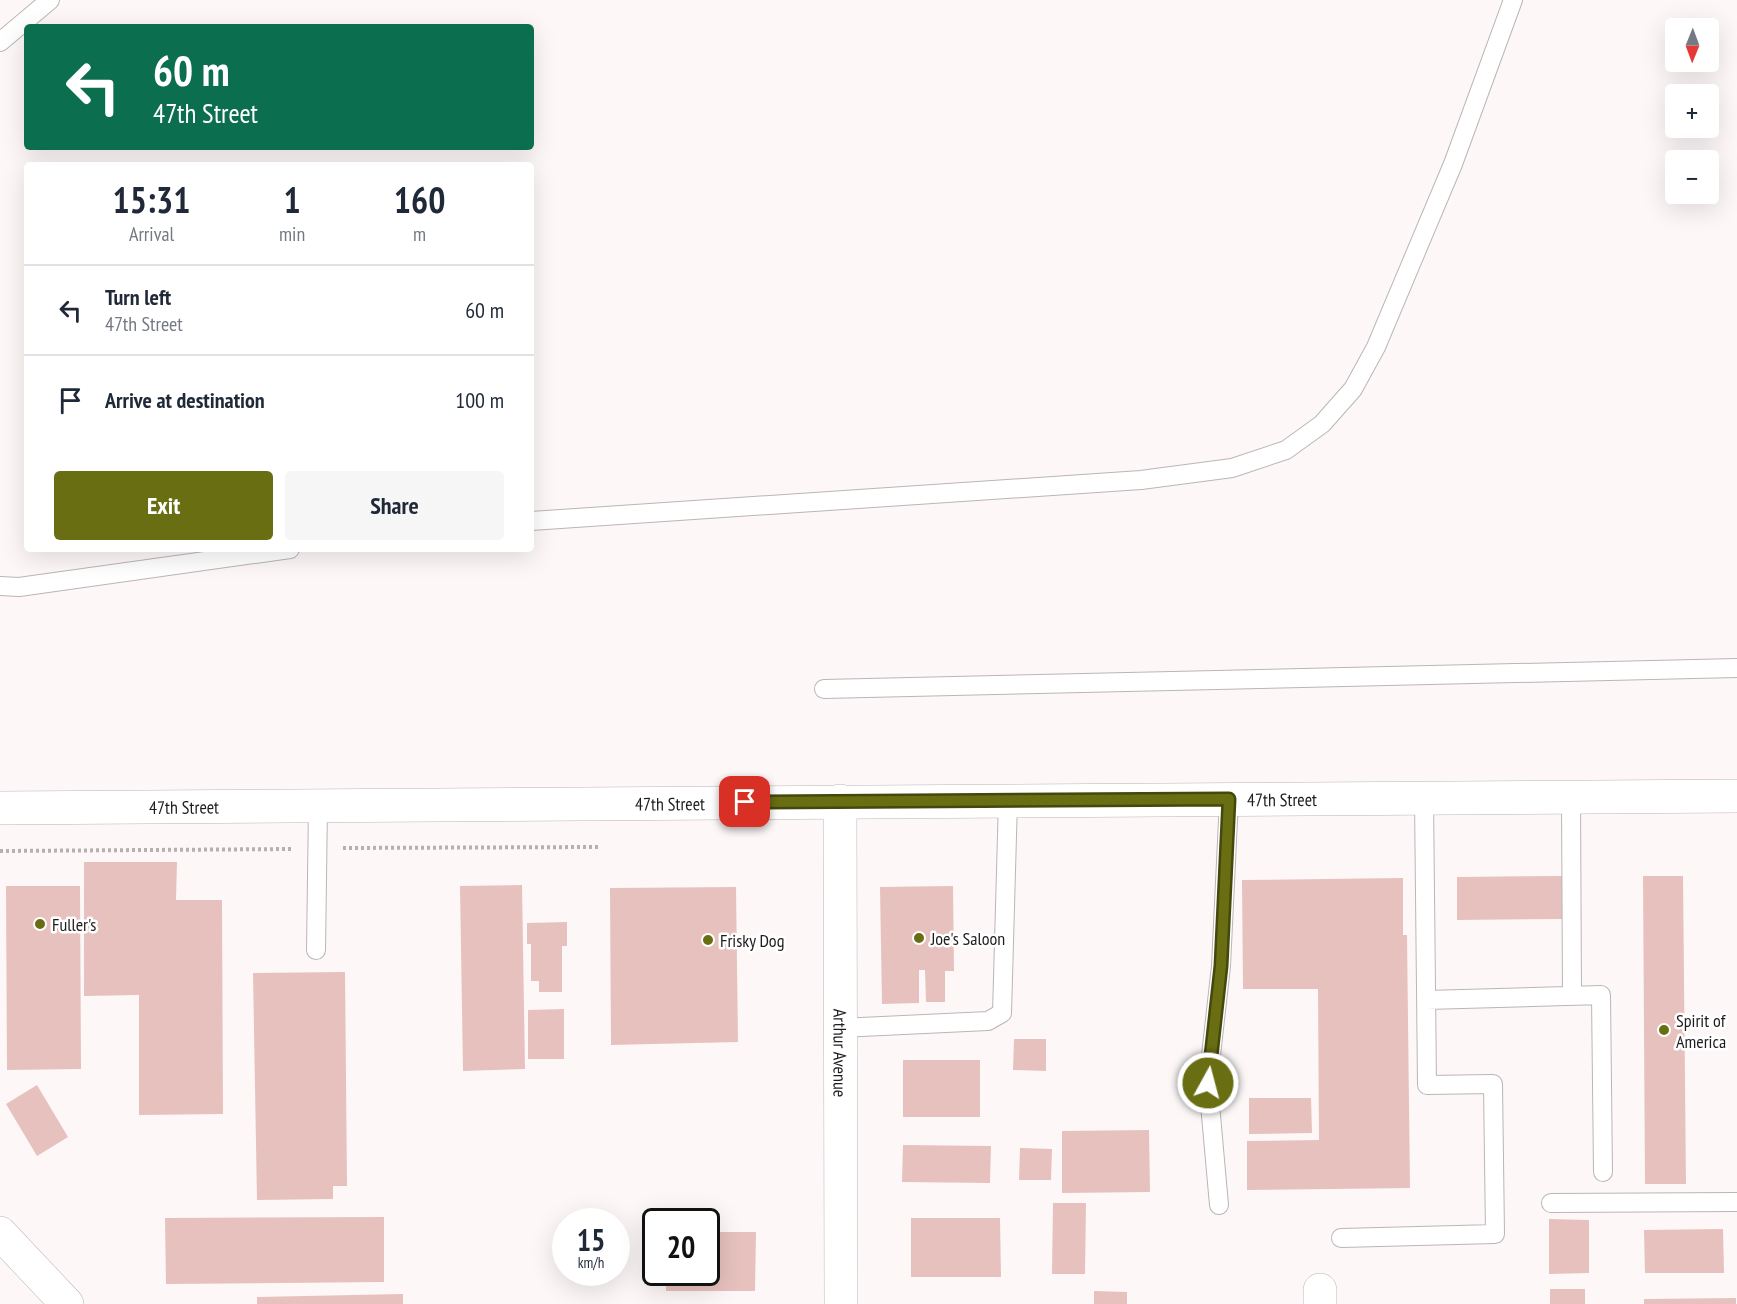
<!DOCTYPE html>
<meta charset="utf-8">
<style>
:root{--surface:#fff;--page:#f6f6f7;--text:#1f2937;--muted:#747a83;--line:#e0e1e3;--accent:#696e13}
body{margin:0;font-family:"PT Sans Narrow",sans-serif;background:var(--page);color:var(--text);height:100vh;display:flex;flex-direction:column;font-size:22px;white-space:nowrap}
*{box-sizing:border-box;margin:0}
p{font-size:20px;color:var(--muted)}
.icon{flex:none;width:33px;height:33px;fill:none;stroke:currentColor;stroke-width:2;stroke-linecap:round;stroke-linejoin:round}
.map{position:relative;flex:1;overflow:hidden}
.drawer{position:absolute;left:24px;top:162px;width:510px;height:390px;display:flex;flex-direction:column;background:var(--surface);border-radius:6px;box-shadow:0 6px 24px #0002}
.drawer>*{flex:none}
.banner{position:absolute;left:24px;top:24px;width:510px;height:126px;border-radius:6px;box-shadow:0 6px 24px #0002;background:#0b6e4f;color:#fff;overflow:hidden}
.needle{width:39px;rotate:181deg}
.fabs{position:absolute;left:1665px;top:18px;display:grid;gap:12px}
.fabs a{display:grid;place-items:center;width:54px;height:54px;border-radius:6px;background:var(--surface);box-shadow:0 6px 24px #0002;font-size:30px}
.speed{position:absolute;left:552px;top:1208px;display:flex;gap:12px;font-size:30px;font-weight:700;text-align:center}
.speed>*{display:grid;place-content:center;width:78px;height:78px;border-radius:50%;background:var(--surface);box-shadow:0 6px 24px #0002;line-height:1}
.speed small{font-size:15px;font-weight:400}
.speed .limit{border:3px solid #111;border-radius:9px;background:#fff;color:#111}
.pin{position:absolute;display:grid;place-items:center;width:51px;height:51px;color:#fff;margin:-26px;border-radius:12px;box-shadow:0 3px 9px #0006}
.me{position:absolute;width:66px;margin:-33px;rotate:7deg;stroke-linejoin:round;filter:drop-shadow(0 0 4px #0008)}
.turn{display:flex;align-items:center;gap:21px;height:126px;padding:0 30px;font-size:27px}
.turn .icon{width:78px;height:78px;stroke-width:2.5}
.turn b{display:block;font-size:42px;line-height:51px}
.eta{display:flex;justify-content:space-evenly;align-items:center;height:102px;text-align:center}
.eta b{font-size:36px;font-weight:800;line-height:42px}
.action{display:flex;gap:12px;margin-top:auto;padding:12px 30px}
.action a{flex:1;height:69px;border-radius:6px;background:var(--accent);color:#fff;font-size:24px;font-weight:800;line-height:69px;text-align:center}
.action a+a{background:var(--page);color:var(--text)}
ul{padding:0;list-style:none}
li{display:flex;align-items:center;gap:18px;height:90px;padding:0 30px;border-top:2px solid var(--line)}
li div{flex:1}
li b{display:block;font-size:22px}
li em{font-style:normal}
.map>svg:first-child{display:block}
.building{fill:#e7c1be}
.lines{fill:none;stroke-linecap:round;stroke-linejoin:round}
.service-casing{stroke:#bbb5b6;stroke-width:20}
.minor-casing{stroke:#bbb5b6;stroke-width:34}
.tertiary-casing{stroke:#bbb5b6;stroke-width:34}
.secondary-casing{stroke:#bbb5b6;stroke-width:34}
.path{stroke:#b5b0b1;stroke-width:4;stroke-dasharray:3 3;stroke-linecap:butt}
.service{stroke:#fff;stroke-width:18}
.minor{stroke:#fff;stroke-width:33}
.tertiary{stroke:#fff;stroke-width:33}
.secondary{stroke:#fff;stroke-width:33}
.route-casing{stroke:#44480c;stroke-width:15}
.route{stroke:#696e13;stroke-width:10}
.poi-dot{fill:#696e13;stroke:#fff;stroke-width:2}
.labels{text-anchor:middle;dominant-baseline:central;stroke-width:5;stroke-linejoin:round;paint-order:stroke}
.street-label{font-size:18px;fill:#1e1c1c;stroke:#fff}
.poi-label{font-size:18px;fill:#1e1c1c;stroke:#fff;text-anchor:start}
</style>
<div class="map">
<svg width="1737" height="1304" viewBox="0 0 1737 1304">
<rect width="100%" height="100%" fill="#fdf7f8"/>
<!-- building -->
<path class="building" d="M84,862H177L176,900H222L223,1114L139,1115V995L84,996Z
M1562,876V919L1457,920V877Z
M1643,876H1683L1686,1184H1645Z
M1403,878V935H1407L1410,1188L1247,1190V1141L1319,1140L1318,989H1243L1242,880Z
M522,885L525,1069L463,1071L460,886Z
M6,886H80L81,1069L7,1070Z
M953,886L954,971H945V1002H926L925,970H919V1003L882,1004L880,887Z
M736,887L738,1042L611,1045L610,888Z
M567,922V946H562V992H539V981H531V944H527V923Z
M345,972L347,1186H333V1199L257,1200L253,973Z
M564,1009V1059H528V1010Z
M1014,1039H1046V1071L1013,1070Z
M903,1060H980V1117H903Z
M37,1085L68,1137L37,1156L6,1104Z
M1249,1098H1311L1312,1133L1249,1134Z
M1149,1130L1150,1192L1062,1193V1131Z
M903,1145L991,1146L990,1183L902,1182Z
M1020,1148L1052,1149L1051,1180H1019Z
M1053,1203H1086L1085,1274H1052Z
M384,1217V1282L166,1284L165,1218Z
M911,1218H1000L1001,1277H911Z
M1549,1219L1589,1220V1273L1549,1274Z
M1723,1229L1724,1273H1645L1644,1230Z
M706,1232H756L755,1291H666V1272H706Z
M1550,1289H1585V1304H1550Z
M1094,1291L1127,1292V1304H1094Z
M403,1294V1304H257V1297Z
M1736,1298V1304H1644V1299Z"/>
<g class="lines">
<!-- service casing -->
<g class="service-casing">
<path id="service" d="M0,42L50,0
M531,521L1141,480L1232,468L1286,450L1322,424L1353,389L1376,347L1453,164L1513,0
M0,586L19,587L290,549
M824,689L1737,668
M1571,797L1572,996
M316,950L318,805
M1426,1000L1601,995L1603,1172
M840,1028L988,1021L1002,1013L1008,800
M1551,1203L1737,1202
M1219,1205L1208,1082L1221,966L1229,799
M1341,1238L1495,1234L1493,1084L1427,1085L1424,798"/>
</g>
<!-- minor casing -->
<g class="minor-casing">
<g id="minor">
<path id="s1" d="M840,801L841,1304"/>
<path d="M1320,1290V1304"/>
</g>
</g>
<!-- tertiary casing -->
<g class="tertiary-casing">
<path id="tertiary" d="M0,1233L67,1304"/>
</g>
<!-- secondary casing -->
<g class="secondary-casing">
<g id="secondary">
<path id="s2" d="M0,808L1737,796"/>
</g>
</g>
<!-- path -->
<path class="path" d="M343,848L598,847
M0,851L293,849"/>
<!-- service -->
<use href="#service" class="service"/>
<!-- minor -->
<use href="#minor" class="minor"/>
<!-- tertiary -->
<use href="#tertiary" class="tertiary"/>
<!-- secondary -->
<use href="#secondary" class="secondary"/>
</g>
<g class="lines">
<!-- route casing -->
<g class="route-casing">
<path id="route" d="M745,802L1229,799L1221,966L1208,1083"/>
</g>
<!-- route -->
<use href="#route" class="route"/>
</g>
<!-- markers -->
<g class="poi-dot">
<circle cx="40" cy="924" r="6"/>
<circle cx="919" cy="938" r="6"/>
<circle cx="708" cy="940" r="6"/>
<circle cx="1664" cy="1030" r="6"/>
</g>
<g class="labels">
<!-- street labels -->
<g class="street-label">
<text stroke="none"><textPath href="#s2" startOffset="1282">47th Street</textPath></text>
<text stroke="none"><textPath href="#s2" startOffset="670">47th Street</textPath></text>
<text stroke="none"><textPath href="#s2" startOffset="184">47th Street</textPath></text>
<text stroke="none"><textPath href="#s1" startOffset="252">Arthur Avenue</textPath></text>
</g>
<!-- poi labels -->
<g class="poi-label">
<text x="52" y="924">Fuller's</text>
<text x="931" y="938">Joe's Saloon</text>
<text x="720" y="940">Frisky Dog</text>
<text x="1676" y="1020">Spirit of<tspan x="1676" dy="21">America</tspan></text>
</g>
</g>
</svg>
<div class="fabs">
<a><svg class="needle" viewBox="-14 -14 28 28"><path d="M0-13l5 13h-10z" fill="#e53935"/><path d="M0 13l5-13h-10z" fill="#747a83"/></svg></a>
<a>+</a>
<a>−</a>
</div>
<div class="speed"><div>15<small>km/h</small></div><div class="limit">20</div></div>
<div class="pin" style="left:745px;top:802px;background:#d93025"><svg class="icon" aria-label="arrive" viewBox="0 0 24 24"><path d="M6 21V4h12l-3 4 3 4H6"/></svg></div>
<svg class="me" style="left:1208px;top:1083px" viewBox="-20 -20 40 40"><circle r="17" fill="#696e13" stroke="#fff" stroke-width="3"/><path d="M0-11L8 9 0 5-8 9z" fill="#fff"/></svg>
<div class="banner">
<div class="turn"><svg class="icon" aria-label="left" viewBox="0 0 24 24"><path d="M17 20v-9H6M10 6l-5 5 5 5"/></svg><div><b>60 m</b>47th Street</div></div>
</div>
<section class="drawer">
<div class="eta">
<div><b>15:31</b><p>Arrival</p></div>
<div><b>1</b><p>min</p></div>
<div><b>160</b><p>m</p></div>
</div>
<ul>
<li><svg class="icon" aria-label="left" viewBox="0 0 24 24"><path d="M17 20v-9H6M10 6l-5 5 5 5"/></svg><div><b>Turn left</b><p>47th Street</p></div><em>60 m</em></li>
<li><svg class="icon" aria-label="arrive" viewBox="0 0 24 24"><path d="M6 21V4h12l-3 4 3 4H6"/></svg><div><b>Arrive at destination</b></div><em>100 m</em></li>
</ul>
<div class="action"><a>Exit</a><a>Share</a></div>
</section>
</div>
